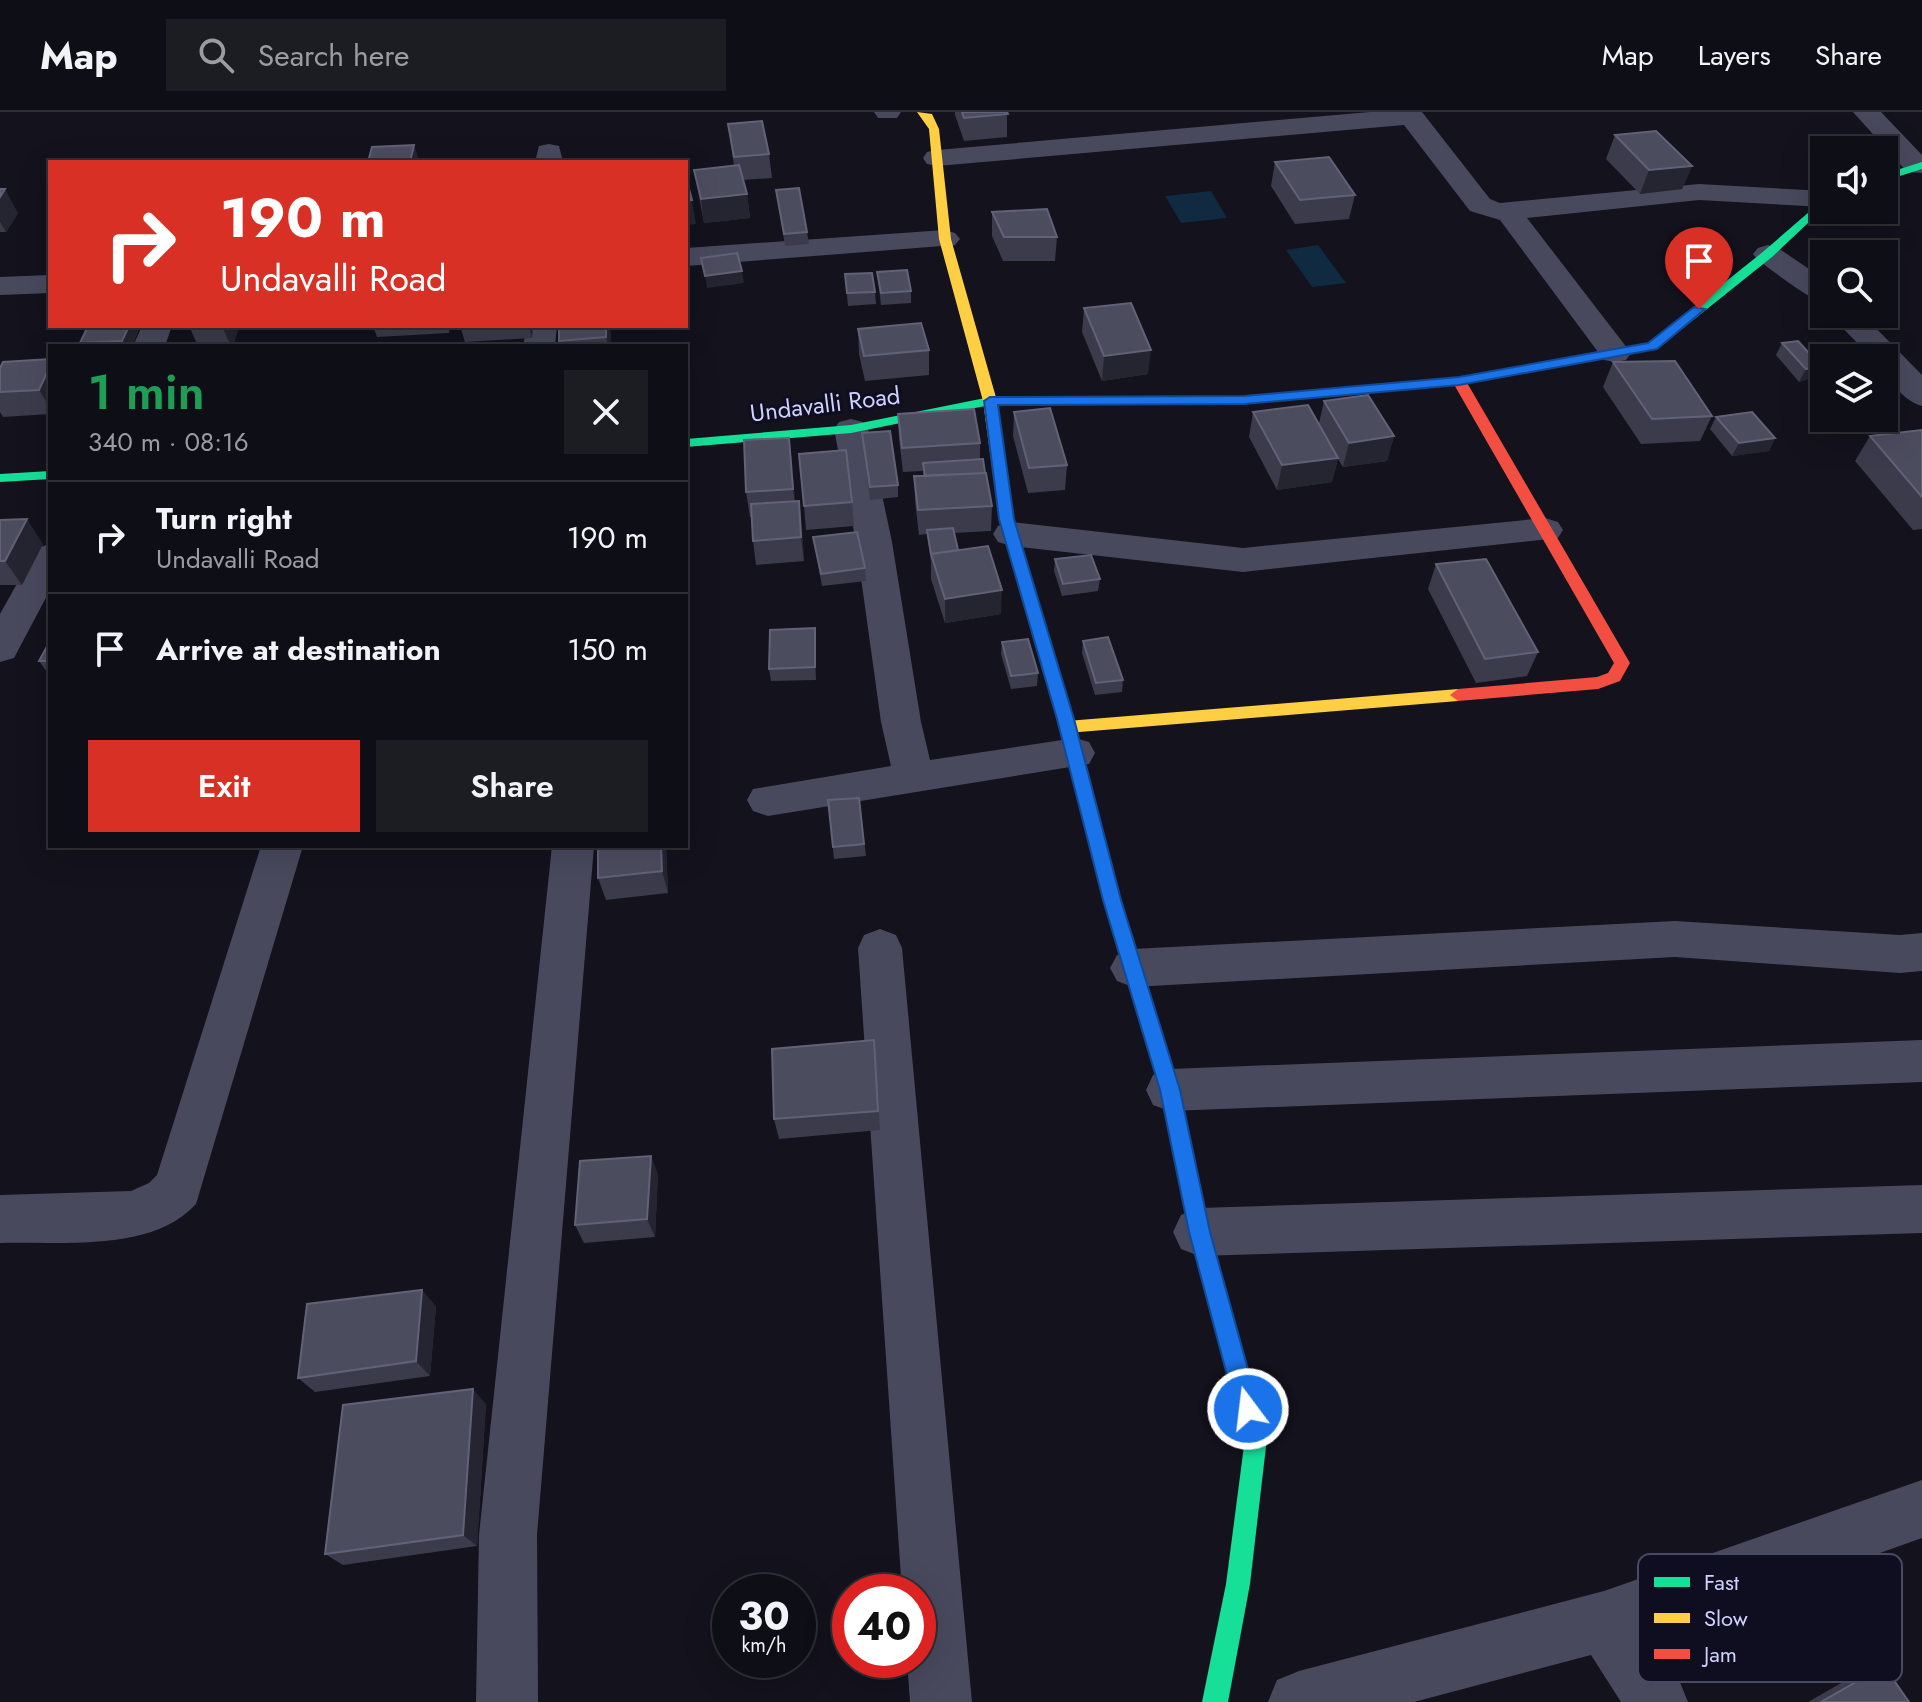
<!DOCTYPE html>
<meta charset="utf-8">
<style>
:root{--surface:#0e0e16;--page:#1c1c23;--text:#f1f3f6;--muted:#9b9ca1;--line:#2e2e35;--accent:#d93025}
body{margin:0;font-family:Jost,sans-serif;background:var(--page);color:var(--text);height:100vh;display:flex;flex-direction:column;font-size:30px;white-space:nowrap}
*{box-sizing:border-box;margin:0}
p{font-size:26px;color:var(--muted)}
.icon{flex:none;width:44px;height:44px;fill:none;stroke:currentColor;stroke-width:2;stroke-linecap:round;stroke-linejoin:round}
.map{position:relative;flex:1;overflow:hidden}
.sheet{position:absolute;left:48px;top:232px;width:640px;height:504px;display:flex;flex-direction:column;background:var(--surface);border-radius:0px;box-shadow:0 8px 32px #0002,0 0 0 2px var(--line)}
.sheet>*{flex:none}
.guide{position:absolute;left:48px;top:48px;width:640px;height:168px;border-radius:0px;box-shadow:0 8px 32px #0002,0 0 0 2px var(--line);background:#d93025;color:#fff;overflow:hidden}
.buttons{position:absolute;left:1810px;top:24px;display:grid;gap:16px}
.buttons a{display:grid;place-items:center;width:88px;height:88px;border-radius:0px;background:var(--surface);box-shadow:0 8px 32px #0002,0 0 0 2px var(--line);font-size:40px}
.speed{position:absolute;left:712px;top:1462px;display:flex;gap:16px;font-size:40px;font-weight:700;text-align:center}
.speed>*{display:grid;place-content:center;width:104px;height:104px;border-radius:50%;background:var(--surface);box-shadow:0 8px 32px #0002,0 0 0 2px var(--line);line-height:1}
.speed small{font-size:20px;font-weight:400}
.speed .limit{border:12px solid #d22;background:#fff;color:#111}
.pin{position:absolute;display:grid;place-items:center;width:68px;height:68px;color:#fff;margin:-82px -34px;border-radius:50% 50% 50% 0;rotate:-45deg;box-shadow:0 0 8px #0007}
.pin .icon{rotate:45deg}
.me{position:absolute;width:88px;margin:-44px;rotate:345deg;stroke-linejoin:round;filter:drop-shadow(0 0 6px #0008)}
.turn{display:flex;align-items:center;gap:28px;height:168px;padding:0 40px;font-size:36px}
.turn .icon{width:104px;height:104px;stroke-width:2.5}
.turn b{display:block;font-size:56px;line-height:68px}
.round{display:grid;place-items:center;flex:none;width:84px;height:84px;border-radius:0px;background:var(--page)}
.summary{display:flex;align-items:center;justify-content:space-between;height:136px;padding:0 40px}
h1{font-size:48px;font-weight:600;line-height:60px;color:#1e9e55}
.cta{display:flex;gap:16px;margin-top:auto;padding:16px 40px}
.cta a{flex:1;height:92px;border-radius:0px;background:var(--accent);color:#fff;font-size:32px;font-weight:600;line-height:92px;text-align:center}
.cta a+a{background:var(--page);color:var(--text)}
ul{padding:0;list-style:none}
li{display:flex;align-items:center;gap:24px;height:112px;padding:0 40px;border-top:2px solid var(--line)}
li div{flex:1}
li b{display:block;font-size:30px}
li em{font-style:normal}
header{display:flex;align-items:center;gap:48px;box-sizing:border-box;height:112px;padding:0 40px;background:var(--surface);border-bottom:2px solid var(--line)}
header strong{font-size:38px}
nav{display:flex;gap:44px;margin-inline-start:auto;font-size:28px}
.search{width:560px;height:72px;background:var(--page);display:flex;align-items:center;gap:20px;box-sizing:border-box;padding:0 28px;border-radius:0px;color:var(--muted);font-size:30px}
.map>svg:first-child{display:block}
.water{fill:#0f2a41}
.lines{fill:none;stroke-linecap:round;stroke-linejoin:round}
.street{fill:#48495d;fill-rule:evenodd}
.fast{fill:#16e098;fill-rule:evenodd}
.slow{fill:#ffcf43;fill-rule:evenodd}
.jam{fill:#f24e42;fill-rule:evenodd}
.wall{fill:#3c3b4c}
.shaded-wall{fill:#252431}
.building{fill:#4c4c5f;stroke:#616178;stroke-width:2}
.route{fill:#1a73e8;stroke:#114b97;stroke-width:2}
.labels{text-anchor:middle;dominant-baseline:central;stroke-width:6;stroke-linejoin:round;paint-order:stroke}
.far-street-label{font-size:24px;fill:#d0d2fd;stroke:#0f0e21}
.key{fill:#0f0e21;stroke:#494963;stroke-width:2}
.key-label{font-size:22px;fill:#d0d2fd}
</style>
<header>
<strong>Map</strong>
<div class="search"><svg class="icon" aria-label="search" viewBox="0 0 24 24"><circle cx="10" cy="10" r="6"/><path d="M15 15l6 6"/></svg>Search here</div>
<nav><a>Map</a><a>Layers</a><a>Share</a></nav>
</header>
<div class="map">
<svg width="1922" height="1590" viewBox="0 0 1922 1590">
<rect width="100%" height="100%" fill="#13121d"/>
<!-- water -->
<path class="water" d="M1211,79L1227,106L1181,111L1165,84Z
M1318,133L1346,171L1312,175L1286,138Z"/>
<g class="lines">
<!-- street -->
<path class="street" d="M874,0H901L897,6H878Z
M1370,0H1422L1490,87L1500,91L1699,72L1824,79V95L1699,88L1527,106L1631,241L1626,248L1615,250L1604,248L1500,108L1470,99L1404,13L937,54L927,52L923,46L927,40L937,38Z
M1853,0H1881L1922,43V61L1907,60Z
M549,32L559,34L563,50H535L539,34Z
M945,118L955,121L960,127L955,133L686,154V136Z
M1768,133L1778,136L1824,167V192C1815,190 1759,151 1753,142L1758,136Z
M50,163V181L0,183V165Z
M1829,202H1862L1922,263V294C1903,289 1884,265 1884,246H1872Z
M142,214H172L165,234H133Z
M527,214H557L555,234H523Z
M851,307L863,310L868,317L892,430L921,610L930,648L1075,626L1089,630L1095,641L1089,652L768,704L753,699L747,688L753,677L891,654L881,610L856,430L834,317L839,310Z
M1545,406L1558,410L1563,418L1558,426L1243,460L1011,434L998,430L993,422L998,414L1011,410L1243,436Z
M50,432V478L14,546L0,550V502L37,436Z
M261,734H303L196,1092C152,1141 60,1129 0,1131V1083L131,1079L149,1071L157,1063Z
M552,734H594L537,1423L538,1590H476L479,1423Z
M1675,809L1900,823L1922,821V859L1900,861L1675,845L1133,875L1117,869L1110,856L1117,843L1133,837Z
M880,817L896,823L902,836L972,1590H910L907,1548H918V1480H902L858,836L864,823Z
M1922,928V970L1170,999L1153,993L1146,978L1153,963L1170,957Z
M1922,1073V1121L1199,1144L1181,1137L1173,1120L1181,1103L1199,1096Z
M1922,1368V1426L1649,1523L1679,1568L1688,1590H1621L1591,1543L1414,1590H1268L1277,1568L1299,1559L1604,1479Z"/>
<!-- fast -->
<path class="fast" d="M1922,50V57L1884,69V62Z
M1824,87V96L1772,145L1682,217H1674V211L1764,139Z
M990,285H1060L1067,289L1060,293H990L851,321L686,335V327L851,313Z
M50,359V367L0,370V362Z
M1189,1061L1196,1063L1199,1070L1209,1120L1267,1326L1250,1472L1228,1590H1202L1226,1472L1245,1326L1189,1120L1179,1070L1182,1063Z"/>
<!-- slow -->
<path class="slow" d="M917,0L932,2L939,17L951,127L997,289L1013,407L1050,527L1042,532L1034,527L999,407L983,289L939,127L929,17Z
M1674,211L1684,214L1657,237L1459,273L1244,292L1060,293L1053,289L1060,285L1244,284L1459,265L1648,231Z
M1458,577L1466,583L1458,589L1067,621L1059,615L1067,609Z"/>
<!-- jam -->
<path class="jam" d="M1459,265L1466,269L1630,551L1620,569L1598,577L1458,589L1450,583L1458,577L1597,565L1608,561L1614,551L1452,269Z
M1042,522L1050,527L1074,607L1121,788L1180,978L1199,1070L1196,1077L1189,1079L1182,1077L1179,1070L1160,978L1103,788L1058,607L1034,527Z"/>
</g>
<!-- wall -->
<path class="wall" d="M955,0H1007V25L964,29L955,3Z
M728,12L769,42L772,66L743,68L747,82L750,106L704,111L694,58L734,54Z
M1615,23L1692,54L1682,77L1640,82L1606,47Z
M1275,50L1355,83L1349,107L1295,112L1271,74Z
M0,77L18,101L6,120H0Z
M776,78L807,120L809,132L785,134Z
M992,100L1057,125L1055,149H1003L992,124Z
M686,146L689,158V175H688V209H686Z
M877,160L911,179V191L881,193Z
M845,162L875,180L876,192L848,194Z
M1084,196L1148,262L1102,269L1082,220Z
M88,214H140L132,234H81L80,231Z
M189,214H239L233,234H198Z
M373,214H450L449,221L377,225Z
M460,214H533L532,226L465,230Z
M610,214L611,234H560L559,229Z
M858,217L929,238V263L865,269L859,242Z
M1782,231L1820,253L1813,265L1799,270L1776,243Z
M50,247V302L3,305L0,300V256Z
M1613,250L1712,304L1700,329L1641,332L1603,275Z
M1324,289L1394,324L1387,349L1343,355L1338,347L1332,370L1277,378L1249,325L1253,300L1319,311Z
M1014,300L1067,353L1065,378L1028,381L1013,324Z
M898,302L980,331V347L992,394L991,419L954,421L958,438L1001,502L945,511L931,467V450L927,422L919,423L915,389L914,364H923V359L903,360L899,327Z
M1716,305L1775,326L1769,339L1732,344L1710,317Z
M1922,318V417L1913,418L1855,349L1870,324Z
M862,321L898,373V385L870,388Z
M789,326L795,389H799L804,449L756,453L753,429L752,405H750L746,380Z
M852,390L854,414L806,418L804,394Z
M0,408L43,432L22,473H0Z
M813,425L865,456L866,469L822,474Z
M1055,447L1100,467L1098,479L1062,484L1054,459Z
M1436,452L1538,540L1527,564L1476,571L1428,477Z
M815,516L816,528V568L771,569L769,557Z
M50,529V564L39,549Z
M1083,529L1123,568L1122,580L1095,583L1082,541Z
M1002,530L1038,561L1037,574L1011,577L1001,542Z
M859,686L866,744L834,747L828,688Z
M666,734L668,781L606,788L598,766Z
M874,928L880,1018L779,1027L774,1007Z
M658,1062L655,1125L584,1131L575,1113Z
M436,1194L430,1264L315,1280L298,1266Z
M486,1292L477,1434L343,1453L325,1442Z
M1884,1554L1909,1590H1808L1857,1562Z"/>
<!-- shaded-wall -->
<path class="shaded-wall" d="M414,33L418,45L417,50H410Z
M1692,54L1682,77L1640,82L1649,58Z
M5,77L18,101L6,120L0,110V85Z
M747,82L750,106L704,111L701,87Z
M692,88L696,112L686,113V89Z
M687,146L689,158V175L687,162Z
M742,159L744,171L707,176L705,164Z
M687,169L689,181L688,209L686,198Z
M129,214H140L132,234H124L122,229Z
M222,214H239L233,234H231Z
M529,214H533L532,226Z
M606,214H610L611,234H608L606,225Z
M1151,238L1148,262L1102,269L1104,244Z
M1820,253L1813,265L1799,270L1806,257Z
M50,254V296L39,278Z
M1394,324L1387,349L1343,355L1349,331Z
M789,326L792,350L796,402L793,377Z
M1775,326L1769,339L1732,344L1739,331Z
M1338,346L1332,370L1277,378L1282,353Z
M799,389L802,413L804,449L801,425Z
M27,407L43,432L22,473L5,449Z
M1002,478L1001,502L945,511V487Z
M815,516L816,528V568L815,555Z
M661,734H666L668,781L662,759Z
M651,1044L658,1062L655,1125L647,1107Z
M422,1178L436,1194L430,1264L416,1249Z
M473,1277L486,1292L477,1434L463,1423Z"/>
<!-- building -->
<path class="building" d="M962,0H1007L1008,2L964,6Z
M762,9L769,42L734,45L728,12Z
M1656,19L1692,54L1649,58L1615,23Z
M414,33L410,50H368L372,35Z
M1329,45L1355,83L1300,88L1275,50Z
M739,53L747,82L701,87L694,58Z
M686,66L692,88L686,89Z
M799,76L807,120L784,122L776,78Z
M0,77H5L0,85Z
M1047,97L1057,125H1004L992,100Z
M737,141L742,159L705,164L701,146Z
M907,158L911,179L881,181L877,160Z
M872,161L875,180L847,181L845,162Z
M1131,191L1151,238L1104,244L1084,196Z
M921,211L929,238L864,244L858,217Z
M88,214H129L122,229L80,231Z
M559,214H606V225L559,229Z
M1798,229L1820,253L1806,257L1782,231Z
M50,247V254L39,278L0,280V256L3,250Z
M1675,249L1712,304L1652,307L1613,250Z
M1368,283L1394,324L1349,331L1324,289Z
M1308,293L1338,346L1282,353L1253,300Z
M1050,296L1067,353L1029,356L1014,300Z
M974,297L980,331L902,336L898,302Z
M1752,300L1775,326L1739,331L1716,305Z
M1922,318V385L1870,324Z
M890,319L898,373L870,375L862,321Z
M789,326L793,377L746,380L744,328Z
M846,338L852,390L804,394L799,342Z
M983,347L985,361L925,364L923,351Z
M986,361L992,394L918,398L914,364Z
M799,389L801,425L753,429L751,392Z
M27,407L5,449H0V408Z
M953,416L958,438L931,442L927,418Z
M857,420L865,456L821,462L813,425Z
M988,434L1002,478L945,487L931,442Z
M1091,443L1100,467L1063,472L1055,447Z
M1486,447L1538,540L1485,547L1436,452Z
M815,516V555L769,557L770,518Z
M1108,525L1123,568L1096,571L1083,529Z
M1028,527L1038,561L1011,564L1002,530Z
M50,529V549H39Z
M859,686L864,732L833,735L828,688Z
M598,734H661L662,759L598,766Z
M874,928L878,999L774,1007L772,937Z
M651,1044L647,1107L575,1113L580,1049Z
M422,1178L416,1249L298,1266L307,1192Z
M473,1277L463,1423L325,1442L343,1293Z
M1884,1554L1909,1590H1821Z"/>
<!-- route -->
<path class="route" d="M1694,195L1705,197L1657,237L1459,273L1244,292L998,293L1014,407L1074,607L1121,788L1180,978L1210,1120L1259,1297L1256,1305L1248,1308L1240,1305L1236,1297L1189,1120L1160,978L1103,788L1057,607L999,407L984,289L990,285L1244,284L1459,265L1648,231Z"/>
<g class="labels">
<!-- far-street labels -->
<g class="far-street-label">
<text transform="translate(825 292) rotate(-7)">Undavalli Road</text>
</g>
</g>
<!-- legend -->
<rect x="1638" y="1442" width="264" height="128" rx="12" class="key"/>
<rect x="1654" y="1465" width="36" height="10" fill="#16e098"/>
<rect x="1654" y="1501" width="36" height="10" fill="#ffcf43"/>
<rect x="1654" y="1537" width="36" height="10" fill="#f24e42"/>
<g class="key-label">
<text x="1704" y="1478">Fast</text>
<text x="1704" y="1514">Slow</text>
<text x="1704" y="1550">Jam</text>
</g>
</svg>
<div class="buttons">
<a><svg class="icon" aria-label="sound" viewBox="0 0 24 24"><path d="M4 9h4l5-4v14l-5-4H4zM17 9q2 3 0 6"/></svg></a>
<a><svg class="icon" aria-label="search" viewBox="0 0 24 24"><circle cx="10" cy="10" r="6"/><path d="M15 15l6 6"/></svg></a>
<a><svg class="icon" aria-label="layers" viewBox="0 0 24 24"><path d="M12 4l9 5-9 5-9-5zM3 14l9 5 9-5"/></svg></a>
</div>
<div class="speed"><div>30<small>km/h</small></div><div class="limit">40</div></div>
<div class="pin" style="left:1699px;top:197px;background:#d93025"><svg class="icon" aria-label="arrive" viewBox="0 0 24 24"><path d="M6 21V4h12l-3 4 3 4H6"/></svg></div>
<svg class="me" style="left:1248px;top:1297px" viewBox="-20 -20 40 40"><circle r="17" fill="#1a73e8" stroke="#fff" stroke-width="3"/><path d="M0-11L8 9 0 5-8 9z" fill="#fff"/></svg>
<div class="guide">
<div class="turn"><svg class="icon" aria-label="right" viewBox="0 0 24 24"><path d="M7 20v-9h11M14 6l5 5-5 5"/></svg><div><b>190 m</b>Undavalli Road</div></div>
</div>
<section class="sheet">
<div class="summary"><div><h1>1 min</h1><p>340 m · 08:16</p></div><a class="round"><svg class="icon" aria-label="close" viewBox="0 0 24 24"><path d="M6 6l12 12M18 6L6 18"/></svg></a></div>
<ul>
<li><svg class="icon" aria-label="right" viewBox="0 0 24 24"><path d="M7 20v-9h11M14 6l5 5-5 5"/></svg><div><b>Turn right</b><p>Undavalli Road</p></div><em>190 m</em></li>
<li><svg class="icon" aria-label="arrive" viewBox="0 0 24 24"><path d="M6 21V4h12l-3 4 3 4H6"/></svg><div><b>Arrive at destination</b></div><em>150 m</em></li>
</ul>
<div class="cta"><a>Exit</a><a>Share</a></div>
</section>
</div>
